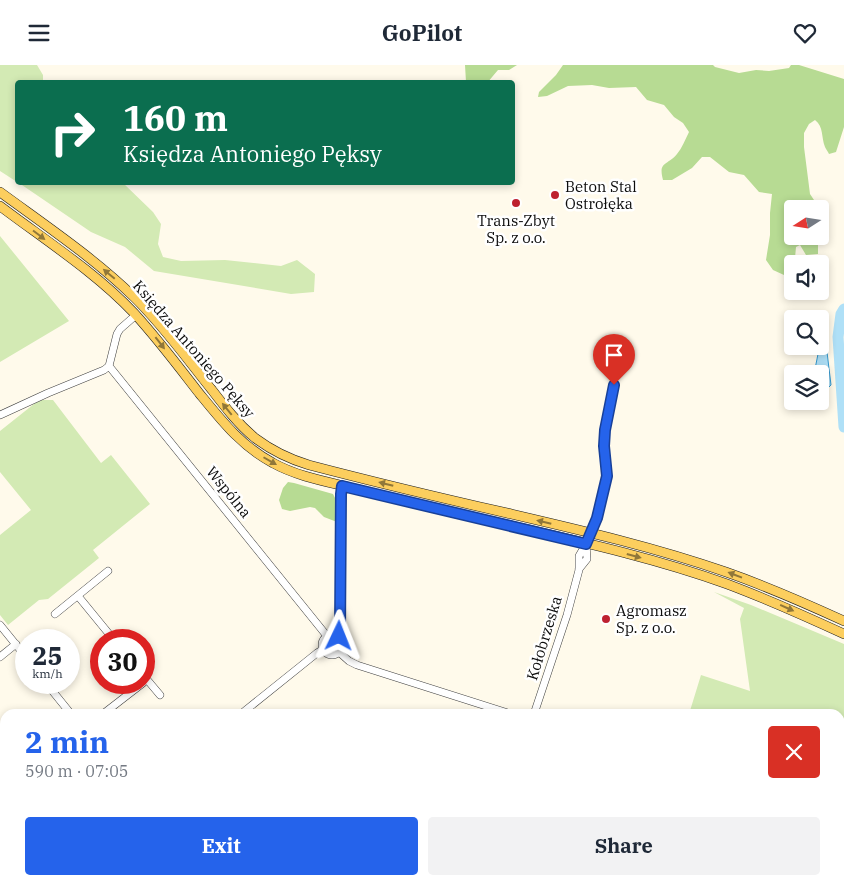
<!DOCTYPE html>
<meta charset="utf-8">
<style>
:root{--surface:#fff;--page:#f2f2f3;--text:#1f2937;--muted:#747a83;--accent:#2563eb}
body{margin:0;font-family:"IBM Plex Serif",serif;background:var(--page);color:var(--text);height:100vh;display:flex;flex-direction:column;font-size:19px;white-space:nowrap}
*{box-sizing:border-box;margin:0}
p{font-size:16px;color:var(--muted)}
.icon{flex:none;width:28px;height:28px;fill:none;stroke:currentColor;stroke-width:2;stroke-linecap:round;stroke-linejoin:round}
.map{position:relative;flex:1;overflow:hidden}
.sheet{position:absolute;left:0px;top:644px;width:845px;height:176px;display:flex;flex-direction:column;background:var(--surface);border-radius:15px 15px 0 0;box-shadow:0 2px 8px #0003}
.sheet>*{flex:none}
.guide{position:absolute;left:15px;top:15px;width:500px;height:105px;border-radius:5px;box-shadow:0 2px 8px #0003;background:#0b6e4f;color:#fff;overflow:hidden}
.needle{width:32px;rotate:258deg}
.controls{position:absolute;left:784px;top:135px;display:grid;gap:10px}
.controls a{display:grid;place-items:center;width:45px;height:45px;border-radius:5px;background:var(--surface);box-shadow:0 2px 8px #0003;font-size:25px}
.speed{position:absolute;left:15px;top:564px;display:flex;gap:10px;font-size:25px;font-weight:700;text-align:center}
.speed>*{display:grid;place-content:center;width:65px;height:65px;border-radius:50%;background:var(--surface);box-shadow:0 2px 8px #0003;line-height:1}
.speed small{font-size:12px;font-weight:400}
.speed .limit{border:8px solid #d22;background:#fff;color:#111}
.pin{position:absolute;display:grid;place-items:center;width:42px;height:42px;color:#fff;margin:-51px -21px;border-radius:50% 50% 50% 0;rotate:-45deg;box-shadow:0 0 5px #0007}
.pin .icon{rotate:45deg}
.me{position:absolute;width:55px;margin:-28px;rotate:2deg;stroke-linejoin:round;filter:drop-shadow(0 0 4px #0008)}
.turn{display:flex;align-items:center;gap:18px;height:105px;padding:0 25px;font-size:22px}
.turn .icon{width:65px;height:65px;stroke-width:2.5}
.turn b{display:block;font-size:35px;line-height:42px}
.round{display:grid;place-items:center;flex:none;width:52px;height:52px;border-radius:5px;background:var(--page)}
.overview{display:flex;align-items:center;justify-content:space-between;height:85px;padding:0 25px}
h1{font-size:30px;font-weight:700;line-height:38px;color:var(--accent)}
.button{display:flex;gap:10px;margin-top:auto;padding:10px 25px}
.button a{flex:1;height:58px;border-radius:5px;background:var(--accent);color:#fff;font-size:20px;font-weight:700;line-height:58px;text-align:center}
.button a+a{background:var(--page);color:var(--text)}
header{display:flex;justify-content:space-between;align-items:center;height:65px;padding:0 25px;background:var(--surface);font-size:22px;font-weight:700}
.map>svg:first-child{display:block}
.green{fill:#d3eab4}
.forest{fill:#b7db93}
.water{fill:#afe0f7;stroke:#3499d0}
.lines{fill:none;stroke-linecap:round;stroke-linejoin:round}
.river{stroke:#afe0f7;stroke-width:11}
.minor-casing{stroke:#3f3f3f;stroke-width:8}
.major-casing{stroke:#1d1d1d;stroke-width:10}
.minor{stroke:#fff;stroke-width:7}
.major{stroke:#fcce5e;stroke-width:9}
.oneway{fill:#907739}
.route-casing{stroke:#184099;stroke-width:12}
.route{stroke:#2563eb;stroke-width:9}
.poi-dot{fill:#be2130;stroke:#fff;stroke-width:2}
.labels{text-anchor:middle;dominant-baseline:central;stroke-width:5;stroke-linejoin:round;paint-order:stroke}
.poi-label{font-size:15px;fill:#0c0c0c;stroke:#fff;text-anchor:start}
.street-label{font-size:15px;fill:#0c0c0c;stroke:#fff}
</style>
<header><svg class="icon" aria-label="menu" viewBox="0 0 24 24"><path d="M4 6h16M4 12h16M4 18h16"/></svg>GoPilot<svg class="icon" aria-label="heart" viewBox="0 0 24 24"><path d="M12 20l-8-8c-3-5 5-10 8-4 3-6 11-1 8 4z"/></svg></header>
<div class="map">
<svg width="844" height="819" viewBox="0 0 844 819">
<rect width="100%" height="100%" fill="#fffaeb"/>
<!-- green -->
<path class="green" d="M0,0H37L43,10V17L18,18L17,117L0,106Z
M19,118H123L153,147L161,159L158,179L163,192L181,196L225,195L281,201L297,195L315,209L314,227L291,229L154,206L125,182L91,167Z
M0,171L69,256L0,297Z
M39,335H53L101,398L111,390L150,439L93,485L99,493L48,534L39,535L8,560L0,550V470L31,445L0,407V366Z
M714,527L751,540L844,579V819H800L794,815L788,819H734V815H840V649H689L701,610L750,626L740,554L744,543Z"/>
<!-- forest -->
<path class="forest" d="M465,0H517L509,5H498L487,18L466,17Z
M563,0H713L715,2L739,8L756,5L769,6L789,3L791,0H799L844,14V62L836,87L829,89C828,87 826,84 825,82C821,72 824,62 815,55L809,59L804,68V82L810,129L814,135L818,138V144H792V171H818V189L806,190L800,180L796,182L795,193L797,199H792V205L784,210L773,205L766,195L770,170V148L772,129L759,127L744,110L729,107L710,92H702L692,103L672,115H663C658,96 667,101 677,89C682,83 685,75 689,67L683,58L674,52L664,40L647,35L636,22L609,23L592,20L568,21L547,31L538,32L539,27L556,10Z
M288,417L294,418L333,429C338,438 341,447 337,457L324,452L315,443L310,442L290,446L282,444L279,435L283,423Z
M658,815H734V819H658Z"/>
<!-- water -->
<path class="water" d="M825,268C829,275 826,280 827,287C828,298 830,309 831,320L828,323L820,322V309H814L818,289V281H820V270Z"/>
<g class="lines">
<!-- river -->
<path class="river" d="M844,244L841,249L838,272L844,362
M840,810L844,794"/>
<!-- minor casing -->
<g class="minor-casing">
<path id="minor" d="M109,301L327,571
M0,350L48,328L104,305L109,301L117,269L120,264L136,250
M579,504L587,494L586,479
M78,531L114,575
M55,549L108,506
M0,560L26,592
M322 580a10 10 0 1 1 20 0a10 10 0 1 1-20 0Z
M339,573L340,568L341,429L342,421
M339,587L349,596L357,600L511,649
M0,592L16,579
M144,611L160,630
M46,618L71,649
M103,649L143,618
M241,649L317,588L322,585
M534,649L567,550L579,505V491L586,479L596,456L607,411L604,381L605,365L614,320
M0,732L5,728
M117,815L129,819
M29,819L34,815
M190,819L191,815
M480,819L481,815"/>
</g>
<!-- major casing -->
<g class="major-casing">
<path id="major" d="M0,127C45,160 94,193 134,232C163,260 187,294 212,325C225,342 238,359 255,373C271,385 289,394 309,400C374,417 441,433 507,448C580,465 654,482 726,507C766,521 805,538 844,556
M0,141C45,175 95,207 134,248C157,273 178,301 199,328C221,355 241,381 273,398C298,412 329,417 357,424C403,436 449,447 495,457C573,475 652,492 727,519C767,534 805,551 844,569"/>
</g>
<!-- minor -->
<use href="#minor" class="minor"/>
<!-- major -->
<use href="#major" class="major"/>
</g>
<!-- one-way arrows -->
<defs><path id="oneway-solid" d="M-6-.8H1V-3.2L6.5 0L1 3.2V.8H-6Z" transform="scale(1.25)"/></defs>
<g class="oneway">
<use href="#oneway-solid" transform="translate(39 170) rotate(37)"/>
<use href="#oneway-solid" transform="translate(109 209) rotate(-140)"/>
<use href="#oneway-solid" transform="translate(160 278) rotate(52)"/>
<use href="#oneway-solid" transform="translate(227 344) rotate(-129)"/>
<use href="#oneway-solid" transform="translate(270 396) rotate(30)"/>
<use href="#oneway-solid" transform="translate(386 419) rotate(-166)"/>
<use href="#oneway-solid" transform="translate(544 457) rotate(-167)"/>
<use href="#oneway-solid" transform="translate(634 491) rotate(15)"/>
<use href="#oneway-solid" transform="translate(735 510) rotate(-159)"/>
<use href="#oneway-solid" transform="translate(787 543) rotate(24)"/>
</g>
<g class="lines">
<!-- route casing -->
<g class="route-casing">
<path id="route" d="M339,571L340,568L341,429L342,421L586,479L597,453L607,411L604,381L605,365L614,320"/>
</g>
<!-- route -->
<use href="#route" class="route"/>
</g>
<!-- markers -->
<g class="poi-dot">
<circle cx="555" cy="130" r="5"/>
<circle cx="516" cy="138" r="5"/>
<circle cx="606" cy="554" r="5"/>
</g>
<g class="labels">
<!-- poi labels -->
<g class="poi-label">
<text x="565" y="121">Beton Stal<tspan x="565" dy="17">Ostrołęka</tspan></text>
<text x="516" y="155" text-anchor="middle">Trans-Zbyt<tspan x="516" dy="17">Sp. z o.o.</tspan></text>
<text x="616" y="545">Agromasz<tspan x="616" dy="17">Sp. z o.o.</tspan></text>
</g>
<!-- street labels -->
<g class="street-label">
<text transform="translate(194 284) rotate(49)">Księdza Antoniego Pęksy</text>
<text transform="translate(229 427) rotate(51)">Wspólna</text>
<text transform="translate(544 573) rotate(-73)">Kołobrzeska</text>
</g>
</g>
</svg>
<div class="controls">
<a><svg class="needle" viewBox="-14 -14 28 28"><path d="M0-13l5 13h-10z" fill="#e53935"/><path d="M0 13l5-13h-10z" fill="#747a83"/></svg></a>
<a><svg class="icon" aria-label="sound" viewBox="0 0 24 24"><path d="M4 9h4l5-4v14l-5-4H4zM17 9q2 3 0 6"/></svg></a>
<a><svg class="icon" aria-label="search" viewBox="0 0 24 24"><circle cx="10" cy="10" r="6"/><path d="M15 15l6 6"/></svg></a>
<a><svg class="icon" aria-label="layers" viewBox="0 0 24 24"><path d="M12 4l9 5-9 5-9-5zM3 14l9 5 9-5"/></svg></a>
</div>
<div class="speed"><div>25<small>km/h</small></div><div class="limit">30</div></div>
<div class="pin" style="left:614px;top:320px;background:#d93025"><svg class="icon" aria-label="arrive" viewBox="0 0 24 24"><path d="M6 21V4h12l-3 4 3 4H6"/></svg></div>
<svg class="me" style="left:339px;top:571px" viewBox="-20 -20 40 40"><path d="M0-17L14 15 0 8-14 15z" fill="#2563eb" stroke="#fff" stroke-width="4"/></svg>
<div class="guide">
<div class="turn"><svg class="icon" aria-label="right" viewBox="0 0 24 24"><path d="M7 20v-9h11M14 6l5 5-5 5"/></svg><div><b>160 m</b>Księdza Antoniego Pęksy</div></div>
</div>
<section class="sheet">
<div class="overview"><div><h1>2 min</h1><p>590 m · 07:05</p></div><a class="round" style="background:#d93025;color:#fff"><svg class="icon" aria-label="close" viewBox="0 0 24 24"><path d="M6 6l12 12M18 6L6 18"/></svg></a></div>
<div class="button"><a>Exit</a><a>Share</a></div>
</section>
</div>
